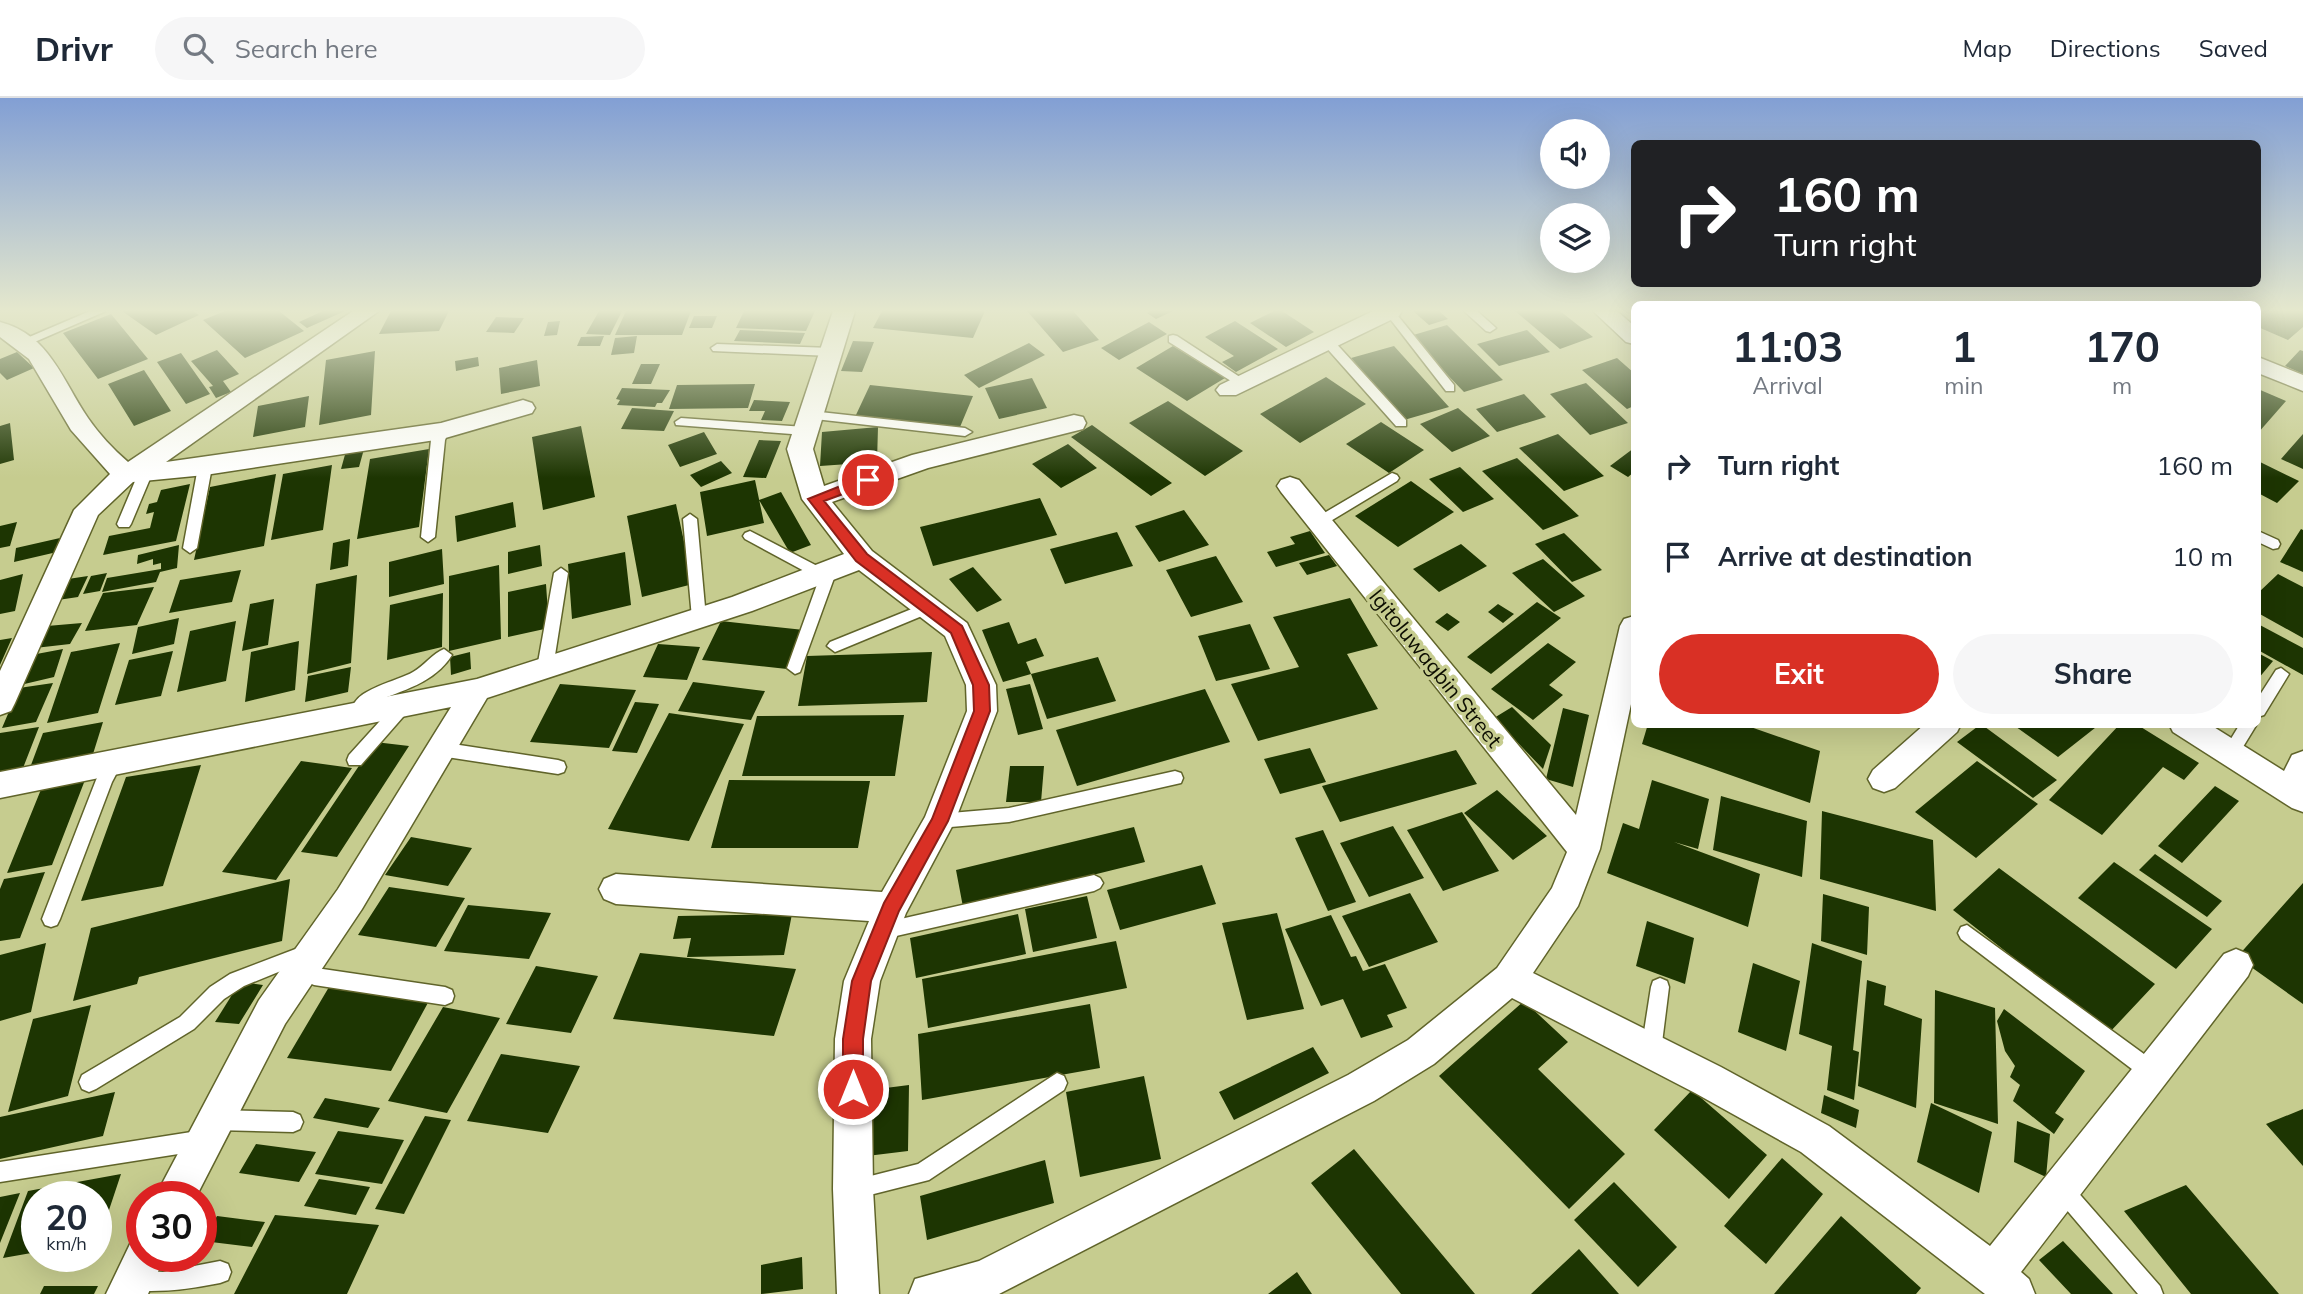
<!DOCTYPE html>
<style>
:root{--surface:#fff;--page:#f6f6f7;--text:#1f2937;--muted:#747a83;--line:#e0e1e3;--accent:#d93025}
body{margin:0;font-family:Mulish,sans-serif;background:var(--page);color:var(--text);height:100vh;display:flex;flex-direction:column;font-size:26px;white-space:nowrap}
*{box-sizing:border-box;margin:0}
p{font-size:23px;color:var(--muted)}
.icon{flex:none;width:38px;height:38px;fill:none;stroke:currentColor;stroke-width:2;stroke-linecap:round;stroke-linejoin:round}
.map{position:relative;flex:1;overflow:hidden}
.sheet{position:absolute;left:1631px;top:203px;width:630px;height:427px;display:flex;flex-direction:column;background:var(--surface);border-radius:10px;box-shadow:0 7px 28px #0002}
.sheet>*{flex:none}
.guide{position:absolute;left:1631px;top:42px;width:630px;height:147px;border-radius:10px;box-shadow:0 7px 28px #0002;background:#202124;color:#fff;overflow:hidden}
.tools{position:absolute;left:1540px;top:21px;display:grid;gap:14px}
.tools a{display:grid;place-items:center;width:70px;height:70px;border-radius:50%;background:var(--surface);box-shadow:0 7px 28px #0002;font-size:35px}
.speed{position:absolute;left:21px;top:1083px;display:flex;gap:14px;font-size:35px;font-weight:700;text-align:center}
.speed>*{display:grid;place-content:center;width:91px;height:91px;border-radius:50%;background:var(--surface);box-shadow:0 7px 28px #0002;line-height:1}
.speed small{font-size:18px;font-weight:400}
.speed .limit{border:10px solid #d22;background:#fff;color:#111}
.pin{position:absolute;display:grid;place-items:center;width:60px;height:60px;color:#fff;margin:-30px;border:4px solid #fff;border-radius:50%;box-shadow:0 2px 7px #0007}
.me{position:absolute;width:77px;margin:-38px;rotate:0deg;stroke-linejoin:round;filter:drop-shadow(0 0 5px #0008)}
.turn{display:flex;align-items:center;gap:24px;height:147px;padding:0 28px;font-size:32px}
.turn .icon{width:91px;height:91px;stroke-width:2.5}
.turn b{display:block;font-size:49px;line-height:60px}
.eta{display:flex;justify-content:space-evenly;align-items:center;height:119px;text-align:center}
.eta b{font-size:42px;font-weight:700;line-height:49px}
.primary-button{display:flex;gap:14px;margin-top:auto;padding:14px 28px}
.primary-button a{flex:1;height:80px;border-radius:42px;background:var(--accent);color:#fff;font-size:28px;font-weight:700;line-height:80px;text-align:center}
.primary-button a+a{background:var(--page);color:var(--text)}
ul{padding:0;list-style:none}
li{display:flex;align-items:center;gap:21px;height:91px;padding:0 28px}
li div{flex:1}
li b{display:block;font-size:26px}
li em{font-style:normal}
header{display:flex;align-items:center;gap:42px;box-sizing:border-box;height:98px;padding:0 35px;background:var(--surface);border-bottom:2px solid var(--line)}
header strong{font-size:33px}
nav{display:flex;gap:38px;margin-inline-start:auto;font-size:24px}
.search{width:490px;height:63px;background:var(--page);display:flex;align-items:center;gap:18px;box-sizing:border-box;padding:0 24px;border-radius:38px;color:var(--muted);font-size:26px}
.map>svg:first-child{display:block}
.building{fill:#1d3502}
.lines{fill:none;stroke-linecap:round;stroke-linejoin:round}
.lane-casing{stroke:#60642a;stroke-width:3}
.street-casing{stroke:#60642a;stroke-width:3}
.lane{fill:#fff;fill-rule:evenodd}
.street{fill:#fff;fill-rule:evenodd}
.route{fill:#d93025;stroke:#8d1f18;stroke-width:2}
.labels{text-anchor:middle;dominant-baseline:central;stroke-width:7;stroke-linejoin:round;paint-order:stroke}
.street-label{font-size:21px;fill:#0c0d00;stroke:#c6cc8f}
</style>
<header>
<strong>Drivr</strong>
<div class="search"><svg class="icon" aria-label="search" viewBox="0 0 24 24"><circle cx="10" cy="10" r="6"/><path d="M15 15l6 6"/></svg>Search here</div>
<nav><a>Map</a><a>Directions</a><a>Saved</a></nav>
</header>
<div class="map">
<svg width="2303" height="1196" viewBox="0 0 2303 1196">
<rect width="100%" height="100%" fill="#c6cc8f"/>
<!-- building -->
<path class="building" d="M122,213H193L199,217L156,237Z
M225,213H279L304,233L245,260L203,222Z
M323,213H345L307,230L299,224Z
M391,213H449L439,233L379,236Z
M599,213H622L610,237L586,236Z
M626,213H691L682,237H615Z
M744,213H815L806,233L736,230Z
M882,213H985L973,240L873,230Z
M1027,213H1073L1099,242L1063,254Z
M1150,213H1173L1156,221L1147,215Z
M1274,213H1282L1314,234L1286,249L1250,225Z
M1413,213H1439L1448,221L1429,227Z
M1515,213H1560L1593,239L1560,251Z
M2258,213H2303V229L2288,242L2258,229Z
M111,216L148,261L98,281L63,235Z
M694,218H717L712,230H689Z
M496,219L524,220L514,235L486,234Z
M560,223L557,237L544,238L548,224Z
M1235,223L1278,251L1236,274L1222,264L1234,258L1205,239Z
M1149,224L1167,236L1119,262L1101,250Z
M1447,227L1503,282L1464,294L1410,238Z
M740,232L805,235L800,246L734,243Z
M1527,232L1550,254L1499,268L1477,246Z
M604,238L600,248H577L581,239Z
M637,238L634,255L611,257L615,240Z
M853,243L874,244L862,274L841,273Z
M1029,245L1045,257L979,290L964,277Z
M1173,248L1225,280L1187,303L1136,270Z
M1394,248L1449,309L1404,322L1351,260Z
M217,252L239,276L223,283L231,294L216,300L209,289L213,288L191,263Z
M2300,252L2303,253V276L2285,268Z
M375,253L371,317L319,327L326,262Z
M17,254L34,270L7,282L0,275V261Z
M181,255L210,296L186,306L157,264Z
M478,259L479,268L456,273L455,263Z
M1617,260L1634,275V308L1627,311L1582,272Z
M537,262L540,288L501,296L499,270Z
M641,266H660L651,286H632Z
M144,272L171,313L134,328L108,286Z
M1326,279L1366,306L1300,345L1260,316Z
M1032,280L1047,310L999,321L985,290Z
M1586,285L1628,325L1590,337L1550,296Z
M755,286L748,310L669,311L677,287Z
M870,287L973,298L960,329L855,319Z
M622,290L670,292L662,305H657L655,309L617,307L620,302L616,301Z
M2258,291L2286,303L2258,335Z
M1524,296L1546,319L1497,334L1476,311Z
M309,298L305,329L253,339L258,308Z
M754,302L790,304L782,323L761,322L765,313H749Z
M1168,303L1243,353L1205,378L1129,325Z
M632,310L674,313L664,333L621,331Z
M1458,310L1490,338L1452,354L1420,326Z
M1381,324L1424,352L1389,375L1346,346Z
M10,325L14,362L0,366V328Z
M1092,327L1172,385L1151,398L1071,339Z
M581,328L595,399L543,412L532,339Z
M878,329L877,364L820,368L822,334Z
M704,334L717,356L680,369L668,347Z
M1558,336L1604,378L1564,393L1519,350Z
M2303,336V371L2281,361Z
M759,342L781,343L766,380L743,379Z
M1068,346L1097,370L1061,390L1032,366Z
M1634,350V374L1628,379L1610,368Z
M364,351L359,369L341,371L346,353Z
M429,351L419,429L357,441L370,361Z
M1517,360L1579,418L1543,432L1482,373Z
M721,363L732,375L701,389L690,377Z
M2258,363L2299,383L2277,405L2258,395Z
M332,367L323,432L271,442L283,376Z
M1460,369L1494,401L1463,414L1429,381Z
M276,376L264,448L194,462L210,389Z
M755,382L764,425L707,438L700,394Z
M1411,383L1454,414L1398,449L1355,418Z
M190,386L176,443L103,457L109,438L150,430L154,414L146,416L149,406L157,404L161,392Z
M781,394L811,447L790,455L759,402Z
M1040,400L1057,437L933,468L920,429Z
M513,404L516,429L457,444L455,418Z
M676,406L693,486L642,499L627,418Z
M1184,412L1209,447L1159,464L1135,428Z
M17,424L10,448L0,450V428Z
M2301,431L2303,432V474L2280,464Z
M1310,433L1325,455L1276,469L1267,454L1295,446L1290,439Z
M1117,434L1133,468L1065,486L1050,451Z
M1564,435L1602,472L1572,484L1535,446Z
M60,440L57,454L14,464L16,450Z
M350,441L348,468L330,472L333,445Z
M1461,446L1487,468L1439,494L1413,471Z
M179,447L177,470L160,474L156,484L102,494L107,480L161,471V465L153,467V461L137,466L138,457Z
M540,447L542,468L508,476V454Z
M442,451L444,486L389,499V464Z
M625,454L631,507L572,521L568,466Z
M1329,457L1337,468L1307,477L1299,465Z
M1216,458L1243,504L1191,519L1166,472Z
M1543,461L1585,498L1554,514L1512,475Z
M499,467L501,541L449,553V478Z
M973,469L1002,502L977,514L949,481Z
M241,472L232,504L169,515L180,482Z
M107,475L100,493L83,496L91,478Z
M23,476L15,513L0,516V482Z
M2278,476L2303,489V540L2258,515V495Z
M357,477L351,565L307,576L316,486Z
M88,478L78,499L58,502L68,481Z
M546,486L549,530L508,539V494Z
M154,489L137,527L85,533L103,495Z
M443,495L442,549L387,562L390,507Z
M1350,500L1378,548L1347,556L1378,611L1258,643L1231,586L1299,569L1273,519Z
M274,501L268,547L242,553L250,506Z
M1537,504L1561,520L1491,576L1467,559Z
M1498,506L1514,516L1503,525L1488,514Z
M1447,515L1460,524L1448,533L1435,524Z
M179,520L174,546L132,556L138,529Z
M236,523L226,583L177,594L190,533Z
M721,523L804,532L787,571L702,562Z
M1009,524L1018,546L1036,540L1044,558L1026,564L1031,576L1003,584L982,532Z
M82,525L70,546L35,550L47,528Z
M1250,526L1270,571L1216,583L1198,538Z
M2258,526L2303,550V577L2258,552Z
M12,540L0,567V542Z
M299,543L295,592L245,604L251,554Z
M120,545L98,615L47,625L71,554Z
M1548,545L1576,564L1549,587L1563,597L1533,622L1491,591Z
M658,546L700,549L687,582L643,579Z
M63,551L54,579L16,588L26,558Z
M173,553L161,598L115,607L129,562Z
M470,554L471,571L451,577L450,559Z
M932,554L927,604L798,608L807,558Z
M2258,555L2273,563L2258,581Z
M1098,559L1116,603L1047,621L1031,576Z
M351,569L348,594L305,604L308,578Z
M693,584L765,593L751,622L678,613Z
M53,585L36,624L2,630L19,590Z
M560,586L636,592L609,650L530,644Z
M1030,586L1043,631L1018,637L1006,591Z
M1205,591L1230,644L1077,688L1056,632Z
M635,604L659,606L637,655L612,653Z
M1512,609L1551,647L1543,671L1494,620Z
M1563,610L1589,617L1573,689L1546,681Z
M669,615L744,626L689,743L608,731Z
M904,617L895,678H742L757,618Z
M103,624L93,656L31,667L43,635Z
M1648,626H1742L1820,653L1810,705L1642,646Z
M1981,626L2057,682L2033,700L1957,644Z
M2012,626H2100L2058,659Z
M2120,626H2136L2199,665L2184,682L2163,669L2102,737L2049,702Z
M39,629L23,670L0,674V635Z
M375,644L409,648L337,759L301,754Z
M1310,650L1326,684L1280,696L1264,661Z
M1456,652L1477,686L1340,724L1322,688Z
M301,663L352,670L276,782L222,774Z
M1977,663L2038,706L1976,760L1915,714Z
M201,667L163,788L81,803L126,679Z
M1010,668H1044L1041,704H1006Z
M85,682L52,767L7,775L42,689Z
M729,682L870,683L858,750H711Z
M1652,682L1709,701L1698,751L1674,744L1760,776L1748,829L1607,775L1623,725L1639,731Z
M2215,688L2239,703L2182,765L2158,748Z
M1497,692L1547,738L1513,762L1464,715Z
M1721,698L1807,723L1802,779L1713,752Z
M1822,713L1933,742L1936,813L1820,781Z
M1462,714L1499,773L1443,793L1407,732Z
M1393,728L1424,780L1369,799L1340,745Z
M1134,729L1145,764L963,809L956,772Z
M1323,732L1356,804L1328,813L1295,740Z
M411,739L472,750L448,788L385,777Z
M2155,756L2222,803L2207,819L2139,772Z
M2114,764L2212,831L2176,871L2078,800Z
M1202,767L1216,806L1120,832L1107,792Z
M1999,770L2155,886L2109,935L1953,812Z
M45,774L20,840L0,843V791L4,781Z
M290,781L282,843L139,879L137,886L73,903L91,830Z
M2303,785V906L2237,859Z
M389,789L465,800L436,849L358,837Z
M1410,795L1438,844L1369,869L1342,818Z
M1823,796L1869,809L1867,857L1821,843Z
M1087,798L1097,840L1033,854L1025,811Z
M468,807L551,815L529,861L444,853Z
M1277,815L1304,911L1247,922L1222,825Z
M792,816L784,857L687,859L691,840L673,841L678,818Z
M1018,816L1026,856L916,880L910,840Z
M1331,817L1351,859L1356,858L1363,873L1385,866L1407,910L1387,917L1393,929L1361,940L1343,901L1321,908L1285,831Z
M1647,823L1694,840L1685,886L1636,868Z
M1116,843L1127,890L928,930L922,881Z
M46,845L31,914L0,923V857Z
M1812,845L1862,863L1853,952L1859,954L1854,1002L1827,992L1832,948L1799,936Z
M640,855L796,871L774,938L613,921Z
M1753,865L1800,883L1786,953L1738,934Z
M536,868L598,878L571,935L506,926Z
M1867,882L1886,888L1884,907L1922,921L1916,1010L1858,988Z
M240,884L263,887L239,926L215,924Z
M329,889L430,901L391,973L287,960Z
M1935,892L1995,910L1998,1026L1934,1005Z
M1524,903L1568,944L1538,971L1625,1056L1569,1111L1439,978Z
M1090,906L1100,970L922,1002L918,936Z
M91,907L68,998L8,1014L33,921Z
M443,909L500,920L447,1015L388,1003Z
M2004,911L2085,973L2055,1015L2064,1021L2054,1036L2013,1003L2020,987L2010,979L2015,968L2005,953L1997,923Z
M1313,949L1329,975L1234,1022L1219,994Z
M501,956L580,968L548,1035L467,1023Z
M1144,978L1161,1061L1080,1079L1066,994Z
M909,987L908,1053L867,1058L870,992Z
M1692,992L1767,1057L1729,1101L1654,1032Z
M115,994L103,1038L0,1061V1019Z
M1824,997L1859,1012L1856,1030L1821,1015Z
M325,1000L380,1010L368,1030L313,1020Z
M1931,1005L1992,1034L1979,1095L1917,1064Z
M2303,1011V1068L2266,1026Z
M425,1018L451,1022L404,1116L375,1111Z
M2017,1023L2050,1036L2046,1079L2014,1064Z
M338,1033L404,1042L382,1086L315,1076Z
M256,1046L316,1054L299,1084L239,1075Z
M1354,1051L1475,1196H1401L1311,1085Z
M1782,1060L1823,1096L1766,1166L1724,1128Z
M1045,1062L1054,1105L927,1142L920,1098Z
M121,1076L99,1142L96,1143V1099H37V1154L3,1160L28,1093Z
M319,1081L370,1089L356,1117L304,1108Z
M1614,1084L1677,1149L1638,1189L1574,1122Z
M2186,1087L2279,1196H2191L2124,1113Z
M20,1095L0,1145V1099Z
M275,1117L379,1127L347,1196H234Z
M217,1118L265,1124L252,1149L203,1143Z
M1841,1118L1921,1190L1916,1196H1774Z
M2063,1143L2113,1196H2071L2039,1162Z
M1579,1151L1619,1196H1531Z
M802,1159L803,1191L761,1196V1167Z
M1297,1174L1312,1196H1268Z
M44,1188H98L94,1196H40Z"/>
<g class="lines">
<!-- lane casing -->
<g class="lane-casing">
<path id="lane" d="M90,213H106L30,246H22L20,243Z
M1384,213H1394L1454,287V293H1446Z
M1464,213H1477L1496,230L1490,234L1486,233Z
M1173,237L1177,238L1249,285L1243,289L1239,288L1169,244V238Z
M1328,240L1332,241L1406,322V328H1396L1324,247V241Z
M717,246L831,250L837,254L831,258L713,253L711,250Z
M811,313L965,330L972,334L965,338L806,320L805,317Z
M681,320L805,329L812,333L805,337L676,327L675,324Z
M442,329L449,333L445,342L435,439L428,444L421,439L431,342L437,330Z
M205,365L212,369L197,450L190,455L183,450L198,369Z
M145,372L152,376L131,426L129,429H119L117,426L138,376Z
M1392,375L1397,377L1399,380L1397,383L1324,427H1314L1312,424L1314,421Z
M690,416L697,421L706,520L699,526L692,520L683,421Z
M750,433L823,471L830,467L837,472L800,574L795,576L787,570L819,481L745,441L743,438L745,435Z
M2258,433L2278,442L2280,446L2278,450L2273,451L2258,444Z
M561,470L568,475L553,570L545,576L537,570L554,475Z
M929,504L934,505L936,509L934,513L840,552L835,554L827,548L830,544Z
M444,551L452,557C435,585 401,593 374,604L366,620H354C342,593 397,584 413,574C424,568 433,555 444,551Z
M2281,570L2289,576L2264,617L2258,619V600L2276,572Z
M404,601L410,603L412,607L410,611L361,667H349L347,662L349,657L398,603Z
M2240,626H2257L2235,662H2223L2221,657Z
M440,644L558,662L564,664L566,669L564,674L558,676L440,658L434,656L432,651L434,646Z
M114,658L120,660L122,665L112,684L60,821L57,827L51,829L45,827L42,821L96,682L108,660Z
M1175,673L1181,675L1183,680L1181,685L1009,724L939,730L933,728L930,723L933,718L939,716L1009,710Z
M1094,777L1100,780L1103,785L1100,790L1094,793L883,841L877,839L874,833L877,827L883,825Z
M1967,827L2159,967L2162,974L2159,981L2152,983L2145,981L1961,841L1958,835L1961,829Z
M306,847L312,849L315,855L312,861L303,864L316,870L445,889L452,892L454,898L452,904L445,907L314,887L294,878L292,872L293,868L244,888L224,901L194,931L96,991L89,994L82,991L79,984L82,977L180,919L210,889L230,876Z
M1660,880L1667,883L1669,889L1661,953L1658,960L1651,962L1644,960L1641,953L1651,889L1653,883Z
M1057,975L1064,978L1067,985L1064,992L929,1082L854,1101L847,1098L844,1091L847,1084L918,1066Z
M215,1012L293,1014L300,1017L303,1024L300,1031L293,1034L215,1032L208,1029L205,1022L208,1015Z
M204,1032L211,1035L214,1042L211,1049L204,1052L0,1084V1064Z
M2061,1080L2068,1083L2160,1188L2163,1196H2138L2054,1097L2051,1090L2054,1083Z
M220,1163L228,1166L231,1174L228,1182L220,1185C190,1191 154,1196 124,1191L121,1183L124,1175L132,1172L163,1174Z"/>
</g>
<!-- street casing -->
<g class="street-casing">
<path id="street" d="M353,213H379L166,364L441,325L523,302L532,305L535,310L532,315L442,341L205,377L133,384L98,417L15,605L11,613L0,617V573L74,412L110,376L71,332L29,261L0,239V224C50,237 62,282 88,320C99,336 113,351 128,364Z
M833,213H855L813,351L824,388L912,357L1074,317L1083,319L1086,325L1083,331L928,370L832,404L872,453L967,525L996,587L997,613L955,723L906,815L880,883L871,941L873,1091L879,1196H837L833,1091L835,941L844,883L869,823L616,806L604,801L599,791L604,781L616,776L882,794L925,719L967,613L966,587L945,538L859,472L752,513L487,600L362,811L285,926L196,1099H155L259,902L338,791L451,609L0,700V674L477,581L732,499L844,456L802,401L787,351Z
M1373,213H1402L1399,218L1236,297H1220L1216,292L1220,287Z
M1593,213H1617L1634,228V246L1626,244Z
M2258,259L2303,277V293L2258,275Z
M1290,379L1299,382L1576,717L1620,528L1624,521L1634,518V592L1600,751L1578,808L1533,875L1721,969L1829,1028L1990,1148L2224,856L2236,851L2248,856L2253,867L2248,878L2021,1174L2029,1181L2035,1196H1985L1801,1054L1695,995L1512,900L1434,966L1374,1003L999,1196H909L915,1181L979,1163L1348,977L1408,942L1497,870L1552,790L1567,754L1281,394L1277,388L1281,382Z
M1925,626H1961L1957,634L1895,690L1884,694L1873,690L1868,681L1873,672Z
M2169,626H2209L2284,673L2292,657L2303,653V714L2292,710L2173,634Z
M142,1139V1158H165L148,1196H106L131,1144Z"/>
</g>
<!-- lane -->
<use href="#lane" class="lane"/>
<!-- street -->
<use href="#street" class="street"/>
</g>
<!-- sky -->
<linearGradient id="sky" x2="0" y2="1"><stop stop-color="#829fd4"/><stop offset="0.56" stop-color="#e5e8cd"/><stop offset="1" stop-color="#e5e8cd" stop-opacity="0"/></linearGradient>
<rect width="2303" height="380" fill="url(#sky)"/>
<!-- route -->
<path class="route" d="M868,377L873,378V385L824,403L867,456L962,528L989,587L990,613L948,723L899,813L871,883L863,941V991L860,998L853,1001L846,998L843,991V941L852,883L884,805L932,721L974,613L973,587L951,535L856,463L808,401Z"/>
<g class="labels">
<!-- street labels -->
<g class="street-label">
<text transform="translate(1436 570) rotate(51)">Igitoluwagbin Street</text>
</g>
</g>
</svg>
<div class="tools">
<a><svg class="icon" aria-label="sound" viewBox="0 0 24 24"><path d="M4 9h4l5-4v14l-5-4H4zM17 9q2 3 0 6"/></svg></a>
<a><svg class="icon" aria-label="layers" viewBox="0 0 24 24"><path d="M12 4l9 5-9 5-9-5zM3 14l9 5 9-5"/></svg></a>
</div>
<div class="speed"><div>20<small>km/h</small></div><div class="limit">30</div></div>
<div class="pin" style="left:868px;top:382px;background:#d93025"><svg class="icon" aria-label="arrive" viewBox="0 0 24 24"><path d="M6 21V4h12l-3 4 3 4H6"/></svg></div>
<svg class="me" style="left:853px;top:991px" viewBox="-20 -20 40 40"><circle r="17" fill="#d93025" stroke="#fff" stroke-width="3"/><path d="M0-11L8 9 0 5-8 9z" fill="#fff"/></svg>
<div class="guide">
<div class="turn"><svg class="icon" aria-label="right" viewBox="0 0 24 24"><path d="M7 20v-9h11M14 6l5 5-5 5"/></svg><div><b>160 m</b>Turn right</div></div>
</div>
<section class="sheet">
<div class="eta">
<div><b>11:03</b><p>Arrival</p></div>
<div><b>1</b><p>min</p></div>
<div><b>170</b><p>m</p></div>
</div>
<ul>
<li><svg class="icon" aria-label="right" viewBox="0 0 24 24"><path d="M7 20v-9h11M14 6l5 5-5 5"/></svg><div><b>Turn right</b></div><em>160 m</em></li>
<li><svg class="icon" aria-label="arrive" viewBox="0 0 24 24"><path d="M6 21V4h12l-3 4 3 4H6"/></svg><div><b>Arrive at destination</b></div><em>10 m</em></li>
</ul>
<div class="primary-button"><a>Exit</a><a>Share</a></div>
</section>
</div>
